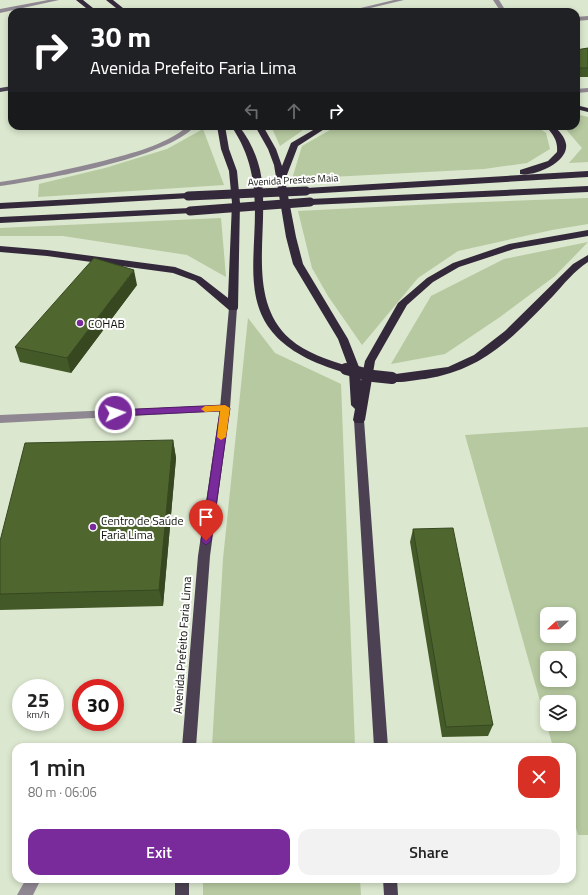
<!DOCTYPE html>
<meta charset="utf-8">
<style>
:root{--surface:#fff;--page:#f2f2f2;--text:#222;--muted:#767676;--accent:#792b9c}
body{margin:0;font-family:"Titillium Web",sans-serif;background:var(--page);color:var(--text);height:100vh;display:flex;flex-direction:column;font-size:15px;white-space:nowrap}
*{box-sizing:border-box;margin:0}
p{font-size:13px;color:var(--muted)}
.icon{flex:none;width:22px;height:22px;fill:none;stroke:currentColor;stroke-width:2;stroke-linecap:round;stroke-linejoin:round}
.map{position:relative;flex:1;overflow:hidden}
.panel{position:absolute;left:12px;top:743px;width:564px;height:140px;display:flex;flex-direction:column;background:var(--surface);border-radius:12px;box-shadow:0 2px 6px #0003}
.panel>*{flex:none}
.guide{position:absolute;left:8px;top:8px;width:572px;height:122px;border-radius:12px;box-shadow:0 2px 6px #0003;background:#202124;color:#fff;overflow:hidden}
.needle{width:26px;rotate:248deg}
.controls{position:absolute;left:540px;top:607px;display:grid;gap:8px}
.controls a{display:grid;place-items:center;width:36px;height:36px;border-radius:8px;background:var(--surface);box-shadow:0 2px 6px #0003;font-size:20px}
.speed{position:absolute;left:12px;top:679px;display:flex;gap:8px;font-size:20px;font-weight:700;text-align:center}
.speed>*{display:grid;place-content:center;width:52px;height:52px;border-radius:50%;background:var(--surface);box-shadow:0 2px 6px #0003;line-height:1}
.speed small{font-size:10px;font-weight:400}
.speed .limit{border:6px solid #d22;background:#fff;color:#111}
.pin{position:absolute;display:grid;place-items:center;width:34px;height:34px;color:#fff;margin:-41px -17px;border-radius:50% 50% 50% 0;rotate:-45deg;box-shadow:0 0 4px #0007}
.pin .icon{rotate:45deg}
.me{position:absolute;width:44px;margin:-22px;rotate:87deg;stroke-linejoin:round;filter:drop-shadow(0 0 3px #0008)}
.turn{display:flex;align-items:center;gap:14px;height:84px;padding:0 16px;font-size:18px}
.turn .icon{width:52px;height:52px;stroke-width:2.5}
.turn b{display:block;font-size:28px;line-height:34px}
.lanes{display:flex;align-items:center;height:38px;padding:0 16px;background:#0003;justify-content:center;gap:20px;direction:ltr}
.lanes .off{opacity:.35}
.round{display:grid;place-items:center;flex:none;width:42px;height:42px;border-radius:12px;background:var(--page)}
.summary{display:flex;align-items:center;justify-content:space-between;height:68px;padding:0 16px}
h1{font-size:24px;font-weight:600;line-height:30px}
.button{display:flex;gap:8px;margin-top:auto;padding:8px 16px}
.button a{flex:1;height:46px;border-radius:12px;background:var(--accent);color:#fff;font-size:16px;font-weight:600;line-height:46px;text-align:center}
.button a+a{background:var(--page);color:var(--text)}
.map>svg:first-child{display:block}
.green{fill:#b6c9a0;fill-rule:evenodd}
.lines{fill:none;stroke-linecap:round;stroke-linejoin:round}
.minor{fill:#8f8892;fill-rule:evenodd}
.major{fill:#4b4152;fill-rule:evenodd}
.highway{fill:#34283b;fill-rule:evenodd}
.highway-bridge-far1{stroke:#34283b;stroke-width:9}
.highway-bridge{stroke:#34283b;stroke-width:12}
.wall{fill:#445928}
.shaded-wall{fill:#374821}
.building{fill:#4f672f;stroke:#374821}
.route{fill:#792b9c;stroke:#4f1c65}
.slow{fill:#f59e0b}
.poi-dot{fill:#792b9c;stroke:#fff;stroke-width:1.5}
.labels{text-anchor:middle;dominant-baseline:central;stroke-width:4;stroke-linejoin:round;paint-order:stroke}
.far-street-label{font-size:10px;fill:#10140c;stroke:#fff}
.poi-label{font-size:12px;fill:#10140c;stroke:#fff;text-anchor:start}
.street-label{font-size:12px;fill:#10140c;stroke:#fff}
</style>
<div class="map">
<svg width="588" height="895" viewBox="0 0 588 895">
<rect width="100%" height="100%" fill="#dbe7ce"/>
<!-- green -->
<path class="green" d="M576,114L588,117V162L569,163L582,148L563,126H576Z
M271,126H309L280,146Z
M337,126H536L546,133L550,149L527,163L484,169L292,179L302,146Z
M203,129L224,185L38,197L39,184L105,168L167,149Z
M588,198V224L552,230L458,251L418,278L362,345L328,296L312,268L298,211L456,203Z
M221,218L226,277L187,255L63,236H0V228Z
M588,242L555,276L500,317L445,354L391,364L431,296L504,259Z
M248,318L275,353L341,384L355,747H212L223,559Z
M588,427V835H578L572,814V747H553L465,435ZM547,614H569V636H547ZM547,658H569V680H547ZM547,702H569V724H547Z
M203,879H360L361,895H203Z"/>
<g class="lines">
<!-- minor -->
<path class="minor" d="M48,0H59L0,13V9Z
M394,0H404L354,12H344Z
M493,0H499L504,8L530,12H501Z
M588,16V20L576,21V17Z
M588,88V92L576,93V89Z
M188,126H195C167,158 44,180 0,186V182C35,177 69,169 103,161C132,153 164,146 188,126Z
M225,405L230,408L225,411L0,423V415Z
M26,879H41L33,895H17Z"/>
<!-- major -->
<path class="major" d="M12,86V90L0,92V88Z
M233,305L237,308L230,408L210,556L196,747H182L198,556L220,408L229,308Z
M359,416L364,420L388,747H374L354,420Z
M175,879H189V895H175Z
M383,879H397L398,895H384Z"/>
<!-- highway -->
<path class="highway" d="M76,0H83L98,12H91Z
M106,0H113L128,12H121Z
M576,105L588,108V112L576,109Z
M217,126H225L229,149L237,171L240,203L238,308L237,310H229L195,281L173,273L47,256L0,252V246L47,250L175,267L201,277L228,298L232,203L229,171L221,149Z
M231,126H239C249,139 256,153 260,170C272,224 243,297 290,339C306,353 328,360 348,366L338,339L293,264L286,237L274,165L268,149L255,126H263L276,149L282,166L291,143L320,126H329L298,146L285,180L296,237L303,264L348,339L359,367L361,381L365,361L398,303L427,278L453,263L509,244L588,230V236L514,249L459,267L433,282L407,305L375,361L365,420L363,423H355L353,420L355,409L351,405L349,372L346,373C185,327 298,221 231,126Z
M546,126H554C559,131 565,137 566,144C569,162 534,177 520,174V170L548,161L557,152C558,140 553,135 546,126Z
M588,171V177L306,194L302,191L306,188Z
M588,186V192L310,205L306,202L310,199Z
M188,193L191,194V198L0,209V203Z
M190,208L193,209V213L0,223V217Z
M588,255V262C574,271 564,284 553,296C513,337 484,370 425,379C414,380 399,384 388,381L386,378L388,375L448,367L474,355L505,331L573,264Z"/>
<!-- highway-bridge-far1 -->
<path class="highway-bridge-far1" d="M188,196L306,191
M190,211L310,202"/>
<!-- highway-bridge -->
<path class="highway-bridge" d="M346,369L373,376L392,378"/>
</g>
<!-- wall -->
<path class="wall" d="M588,48V77H576V50Z
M137,285L71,373L20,362L15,347Z
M173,440L176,458L163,606L0,610V541Z
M413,529L493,725L488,736L442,737L410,542Z"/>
<!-- shaded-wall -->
<path class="shaded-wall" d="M134,270L137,285L71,373L67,358Z
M173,440L176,458L163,606L159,590Z"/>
<!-- building -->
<path class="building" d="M588,48V68H576V50Z
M94,258L134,270L67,358L15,347Z
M173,440L159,590L0,594V541L25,443Z
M453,528L493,725L446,727L413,529Z"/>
<!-- route -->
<path class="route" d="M225,405L230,408L211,541L206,545L201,541L220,411L115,416L110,413L115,410Z"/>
<!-- slow -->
<path class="slow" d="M225,405L230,408L226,437L221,440L217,437L220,411L205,412L201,409L205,406Z"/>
<!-- markers -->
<g class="poi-dot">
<circle cx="80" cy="323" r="4"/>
<circle cx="93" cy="527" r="4"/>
</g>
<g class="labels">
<!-- far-street labels -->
<g class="far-street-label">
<text transform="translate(293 180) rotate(-3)">Avenida Prestes Maia</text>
</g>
<!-- poi labels -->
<g class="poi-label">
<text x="88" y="323">COHAB</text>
<text x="101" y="520">Centro de Saúde<tspan x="101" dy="14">Faria Lima</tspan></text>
</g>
<!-- street labels -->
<g class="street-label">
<text transform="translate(182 645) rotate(-86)">Avenida Prefeito Faria Lima</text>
</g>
</g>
</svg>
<div class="controls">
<a><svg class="needle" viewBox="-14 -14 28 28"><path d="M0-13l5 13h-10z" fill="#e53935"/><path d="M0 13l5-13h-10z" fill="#767676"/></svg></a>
<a><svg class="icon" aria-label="search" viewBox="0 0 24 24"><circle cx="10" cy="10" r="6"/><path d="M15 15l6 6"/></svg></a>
<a><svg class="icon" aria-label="layers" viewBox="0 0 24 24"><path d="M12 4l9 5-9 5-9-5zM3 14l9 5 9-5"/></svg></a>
</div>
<div class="speed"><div>25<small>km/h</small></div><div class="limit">30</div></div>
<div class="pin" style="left:206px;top:541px;background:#d93025"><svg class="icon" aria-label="arrive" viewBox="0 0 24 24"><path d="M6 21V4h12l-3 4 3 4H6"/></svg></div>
<svg class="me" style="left:115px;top:413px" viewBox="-20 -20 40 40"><circle r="17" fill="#792b9c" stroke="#fff" stroke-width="3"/><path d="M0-11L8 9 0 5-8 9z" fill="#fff"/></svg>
<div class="guide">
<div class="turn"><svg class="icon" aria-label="right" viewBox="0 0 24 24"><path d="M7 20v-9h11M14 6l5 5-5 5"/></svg><div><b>30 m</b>Avenida Prefeito Faria Lima</div></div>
<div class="lanes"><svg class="icon off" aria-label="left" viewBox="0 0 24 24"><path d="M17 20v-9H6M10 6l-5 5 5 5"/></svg><svg class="icon off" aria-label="ahead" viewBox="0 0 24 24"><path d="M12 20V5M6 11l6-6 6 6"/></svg><svg class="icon" aria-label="right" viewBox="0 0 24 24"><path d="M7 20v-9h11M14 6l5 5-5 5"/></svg></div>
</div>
<section class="panel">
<div class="summary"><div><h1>1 min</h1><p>80 m · 06:06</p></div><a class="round" style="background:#d93025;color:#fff"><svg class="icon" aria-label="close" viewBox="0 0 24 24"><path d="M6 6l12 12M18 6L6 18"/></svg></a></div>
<div class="button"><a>Exit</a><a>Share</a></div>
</section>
</div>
